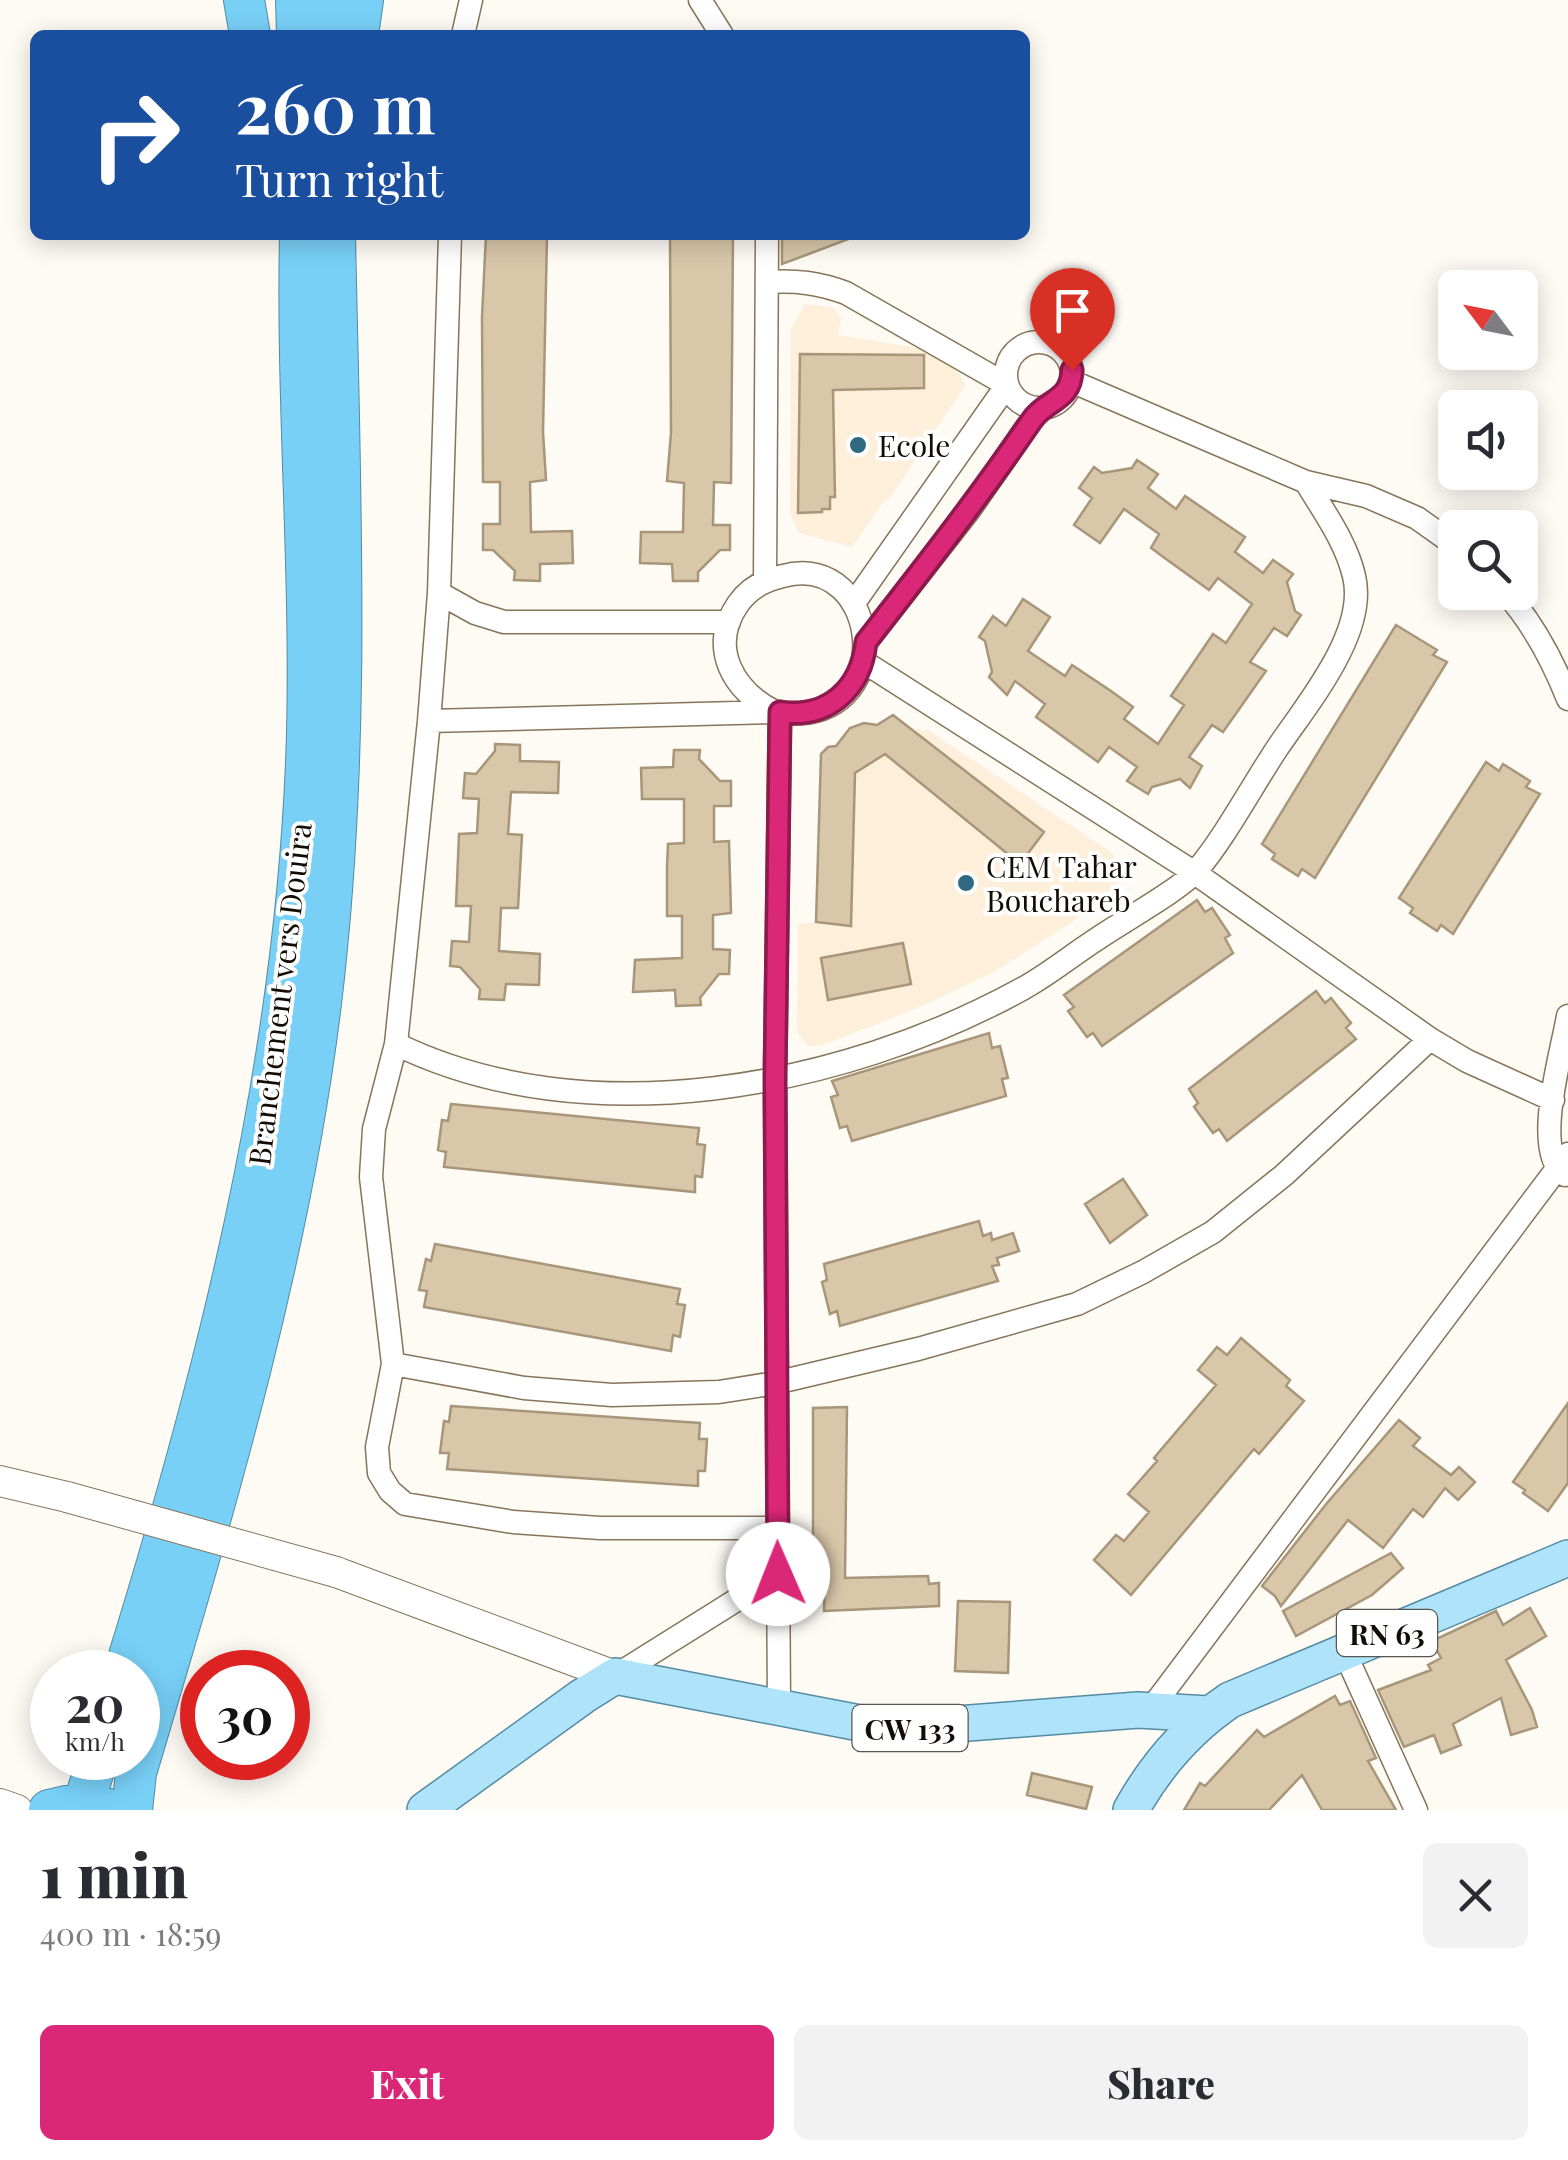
<!DOCTYPE html>
<meta charset="utf-8">
<style>
:root{--surface:#fff;--page:#f2f2f3;--text:#2b2b33;--muted:#7c7c81;--accent:#db2777}
body{margin:0;font-family:"Playfair Display",serif;background:var(--page);color:var(--text);height:100vh;display:flex;flex-direction:column;font-size:38px;white-space:nowrap}
*{box-sizing:border-box;margin:0}
p{font-size:32px;color:var(--muted)}
.icon{flex:none;width:55px;height:55px;fill:none;stroke:currentColor;stroke-width:2;stroke-linecap:round;stroke-linejoin:round}
.map{position:relative;height:1810px;overflow:hidden}
.side{display:flex;flex-direction:column;background:var(--surface);flex:1}
.side>*{flex:none}
.guide{position:absolute;left:30px;top:30px;width:1000px;height:210px;border-radius:15px;box-shadow:0 5px 25px #0003;background:#1a4fa0;color:#fff;overflow:hidden}
.needle{width:65px;rotate:302deg}
.controls{position:absolute;left:1438px;top:270px;display:grid;gap:20px}
.controls a{display:grid;place-items:center;width:100px;height:100px;border-radius:15px;background:var(--surface);box-shadow:0 5px 25px #0003;font-size:50px}
.speed{position:absolute;left:30px;top:1650px;display:flex;gap:20px;font-size:50px;font-weight:700;text-align:center}
.speed>*{display:grid;place-content:center;width:130px;height:130px;border-radius:50%;background:var(--surface);box-shadow:0 5px 25px #0003;line-height:1}
.speed small{font-size:25px;font-weight:400}
.speed .limit{border:15px solid #d22;background:#fff;color:#111}
.pin{position:absolute;display:grid;place-items:center;width:85px;height:85px;color:#fff;margin:-102px -42px;border-radius:50% 50% 50% 0;rotate:-45deg;box-shadow:0 0 10px #0007}
.pin .icon{rotate:45deg}
.me{position:absolute;width:110px;margin:-55px;rotate:359deg;stroke-linejoin:round;filter:drop-shadow(0 0 8px #0008)}
.turn{display:flex;align-items:center;gap:35px;height:210px;padding:0 40px;font-size:45px}
.turn .icon{width:130px;height:130px;stroke-width:2.5}
.turn b{display:block;font-size:70px;line-height:85px}
.round{display:grid;place-items:center;flex:none;width:105px;height:105px;border-radius:15px;background:var(--page)}
.headline{display:flex;align-items:center;justify-content:space-between;height:170px;padding:0 40px}
h1{font-size:60px;font-weight:800;line-height:75px}
.cta{display:flex;gap:20px;margin-top:auto;padding:20px 40px}
.cta a{flex:1;height:115px;border-radius:15px;background:var(--accent);color:#fff;font-size:40px;font-weight:800;line-height:115px;text-align:center}
.cta a+a{background:var(--page);color:var(--text)}
.map>svg:first-child{display:block}
.built{fill:#fdefd9}
.building{fill:#d9c7a9;stroke:#a8967a;stroke-width:2.5}
.lines{fill:none;stroke-linecap:round;stroke-linejoin:round}
.street-casing{stroke:#86755a;stroke-width:25}
.secondary-casing{stroke:#86755a;stroke-width:32}
.primary-casing{stroke:#548ba2;stroke-width:38}
.highway-casing{stroke:#548ba2;stroke-width:42}
.street{stroke:#fff;stroke-width:22}
.secondary{stroke:#fff;stroke-width:30}
.primary{stroke:#aee3fa;stroke-width:35}
.highway{stroke:#78d0f7;stroke-width:40}
.secondary-bridge-casing{stroke:#86755a;stroke-width:32;stroke-linecap:butt}
.secondary-bridge{stroke:#fff;stroke-width:30}
.route-casing{stroke:#8e194d;stroke-width:25}
.route{stroke:#db2777;stroke-width:18}
.poi-dot{fill:#2f6982;stroke:#fff;stroke-width:4}
.labels{text-anchor:middle;dominant-baseline:central;stroke-width:8;stroke-linejoin:round;paint-order:stroke}
.shield{fill:#fff;stroke:#59554f;stroke-width:2.5}
.shield-label{font-size:28px;font-weight:bold;fill:#120c04}
.poi-label{font-size:30px;fill:#120c04;stroke:#fff;text-anchor:start}
.street-label{font-size:30px;fill:#120c04;stroke:#fff}
</style>
<div class="map">
<svg width="1568" height="1810" viewBox="0 0 1568 1810">
<rect width="100%" height="100%" fill="#fefaf4"/>
<!-- built -->
<path class="built" d="M805,304L833,308L841,318L838,335L917,348L949,364L961,376L965,386L891,496L882,504L852,547L799,533L790,513L791,329Z
M891,716L915,732L918,728L924,732L926,729L1109,851L1121,863L1122,876L1109,891L1072,922L992,973L915,1009L822,1045L808,1046L797,1032L798,924L816,922L821,754L828,747H838L843,734L850,728L864,723L878,727Z"/>
<!-- building -->
<path class="building" d="M486,235H547L543,432L546,480L530,482L531,532L572,531L573,563L540,564V581L514,580L515,571L493,550H483V524H500V482H483L482,317Z
M670,235H733L731,483L714,482L713,525H730V550H720L698,572V581H673L672,564L640,563L641,532H683L684,483L667,481L671,433Z
M782,235H854V237L782,264Z
M800,354L924,355V388L833,390L835,497H830V509H822V512L798,513Z
M1137,460L1158,474L1148,488L1176,509L1185,496L1245,537L1235,552L1263,573L1273,560L1293,574L1287,582L1295,611L1301,615L1287,636L1274,628L1250,662L1266,671L1223,732L1212,725L1189,757L1202,766L1190,788L1180,779L1152,787L1148,794L1127,781L1137,767L1109,747L1098,762L1036,717L1045,704L1015,681L1007,695L989,677L992,672L985,641L979,637L993,616L1006,626L1023,599L1050,617L1028,651L1065,676L1072,665L1111,691L1133,707L1124,719L1158,744L1184,705L1171,696L1213,634L1226,643L1252,604L1218,578L1209,590L1166,559L1151,548L1159,534L1124,509L1100,543L1074,525L1092,498L1079,488L1094,467L1102,473L1132,468Z
M1396,625L1437,650L1433,655L1447,662L1315,878L1302,869L1298,876L1272,859L1275,854L1262,844Z
M893,715L1044,832L1020,864L885,754L855,773L851,926L816,922L821,754L828,747L836,746L850,728L864,723L877,725Z
M495,744L520,745V761L559,762L558,793L511,792L508,834L522,835L518,908H501L499,951L540,954L539,985L506,984L504,1000L479,999L480,989L460,967L450,966L452,941L469,942L471,906H456L459,834L477,833L479,799L463,798L465,773L476,774L495,751Z
M674,750H700L699,759L720,781H731V806H714V842L729,841L731,913L713,915V949L730,950L729,974H719L700,998L701,1005L676,1006L675,990L633,992L635,960L682,958V916H667V867L668,844L684,843V799H642L641,768L673,767Z
M1486,762L1499,771L1503,764L1530,781L1526,787L1540,794L1453,934L1441,925L1437,931L1410,913L1413,908L1399,898Z
M1197,900L1205,912L1212,908L1230,935L1225,938L1233,953L1102,1046L1093,1033L1087,1037L1068,1011L1074,1007L1064,995Z
M903,943L911,984L828,1000L821,958Z
M1316,991L1325,1003L1331,998L1351,1023L1346,1028L1356,1039L1227,1141L1219,1129L1213,1133L1194,1107L1198,1103L1189,1089Z
M989,1033L992,1048L1000,1046L1008,1078L1002,1079L1006,1096L852,1141L847,1126L840,1128L831,1097L838,1095L832,1081Z
M451,1104L699,1128L697,1144L705,1145L702,1177L695,1176V1192L444,1167L446,1152L438,1150L442,1120L448,1121Z
M1123,1179L1147,1215L1110,1243L1085,1204Z
M979,1221L983,1236L991,1233L992,1240L1013,1233L1019,1251L997,1258L999,1265L992,1266L998,1281L840,1326L837,1311L830,1314L822,1282L827,1280L824,1264Z
M435,1244L680,1289L677,1304L685,1305L680,1337L673,1335L671,1351L424,1307L427,1291L419,1290L426,1259L431,1261Z
M1241,1338L1290,1380L1286,1386L1304,1401L1259,1454L1254,1449L1131,1595L1094,1560L1116,1535L1124,1541L1149,1512L1128,1494L1157,1461L1154,1458L1216,1385L1198,1370L1217,1347L1227,1355Z
M1568,1403V1483L1548,1511L1523,1493L1525,1490L1513,1482Z
M451,1406L700,1423L699,1439H707L705,1471H698V1486L447,1469L449,1453H440L444,1421L449,1422Z
M847,1407L845,1578L928,1576L929,1584L939,1583V1606L824,1611L825,1574H813V1408Z
M1399,1420L1420,1438L1413,1446L1451,1475L1459,1467L1475,1482L1458,1500L1445,1488L1423,1517L1413,1509L1383,1548L1348,1520L1281,1606L1275,1596L1262,1586L1327,1503Z
M1391,1553L1403,1568L1372,1595L1296,1636L1283,1611Z
M958,1601L1010,1602L1008,1673L955,1671Z
M1530,1608L1546,1636L1506,1660L1532,1710L1537,1727L1511,1735L1501,1698L1453,1724L1461,1745L1441,1753L1434,1735L1404,1747L1378,1690L1431,1670L1428,1665L1441,1658L1432,1641L1496,1611L1503,1625Z
M1335,1696L1340,1705L1350,1701L1376,1758L1368,1761L1396,1810H1322L1302,1775L1269,1810H1184L1200,1783L1205,1786L1257,1730L1264,1737Z
M1032,1773L1092,1787L1086,1809L1027,1795Z"/>
<g class="lines">
<!-- street casing -->
<g class="street-casing">
<path id="street" d="M700,0L722,35
M463,35L471,0
M450,235L439,593L429,721L396,1044L374,1129L371,1177L393,1364L377,1447L379,1473L390,1491L405,1504L513,1522L600,1528H777
M767,282C796,280 819,283 846,293L1007,385L854,603
M1006 375a33 33 0 1 1 66 0a33 33 0 1 1-66 0Z
M1071,381L1306,482L1366,496L1417,518L1455,545
M765,581L767,235
M1505,592C1532,622 1553,661 1568,699
M439,593L475,613L504,622H729
M866,642L970,509L1040,408
M864,662L1195,873L1430,1039L1467,1061L1553,1100
M429,721L775,712C904,731 881,549 783,576C764,580 749,588 738,604C708,647 733,691 775,712
M396,1044C587,1137 842,1088 1022,989C1048,975 1072,955 1097,939C1121,922 1180,890 1197,870C1225,837 1251,788 1276,750C1306,705 1368,633 1354,576C1346,542 1324,512 1306,482
M1565,1175C1531,1152 1562,1053 1568,1016
M393,1364L524,1388L612,1395L719,1392L775,1383L918,1349L1077,1304L1143,1272L1213,1232L1284,1175L1430,1039
M1344,1651L1416,1810
M615,1676L778,1574
M779,1707L775,1080L780,712
M1150,1710L1568,1154"/>
</g>
<!-- secondary casing -->
<g class="secondary-casing">
<path id="secondary" d="M0,1481L67,1497
M336,1572L615,1676
M0,1804L17,1810"/>
</g>
<!-- primary casing -->
<g class="primary-casing">
<path id="primary" d="M425,1810L583,1696L615,1676L891,1729L1138,1710L1209,1714
M1131,1810C1156,1765 1187,1729 1230,1700L1568,1558"/>
</g>
<!-- highway casing -->
<g class="highway-casing">
<path id="highway" d="M244,0L250,35
M296,0L297,35
M330,0L331,35
M358,35L363,0
M124,1672C216,1377 293,1075 306,764C313,588 296,411 300,235
M84,1802L98,1758
M49,1810L84,1802L111,1810
M132,1810L136,1773C211,1520 289,1266 321,1003C352,748 340,492 335,235"/>
</g>
<!-- street -->
<use href="#street" class="street"/>
<!-- secondary -->
<use href="#secondary" class="secondary"/>
<!-- primary -->
<use href="#primary" class="primary"/>
<!-- highway -->
<use href="#highway" class="highway"/>
<!-- secondary-bridge casing -->
<g class="secondary-bridge-casing">
<path id="secondary-bridge" d="M67,1497L336,1572"/>
</g>
<!-- secondary-bridge -->
<use href="#secondary-bridge" class="secondary-bridge"/>
</g>
<g class="lines">
<!-- route casing -->
<g class="route-casing">
<path id="route" d="M778,1574L775,1080L780,712C828,719 861,689 866,642C923,569 980,496 1032,420C1046,399 1071,402 1072,370"/>
</g>
<!-- route -->
<use href="#route" class="route"/>
</g>
<!-- markers -->
<g class="poi-dot">
<circle cx="858" cy="445" r="10"/>
<circle cx="966" cy="883" r="10"/>
</g>
<g class="labels">
<!-- shield labels -->
<g class="shield">
<rect x="1337" y="1610" width="100" height="46" rx="8"/>
<rect x="852.5" y="1705" width="115" height="46" rx="8"/>
</g>
<g class="shield-label">
<text x="1387" y="1633">RN 63</text>
<text x="910" y="1728">CW 133</text>
</g>
<!-- poi labels -->
<g class="poi-label">
<text x="878" y="445">Ecole</text>
<text x="986" y="866">CEM Tahar<tspan x="986" dy="34">Bouchareb</tspan></text>
</g>
<!-- street labels -->
<g class="street-label">
<text transform="translate(279 994) rotate(-83)">Branchement vers Douira</text>
</g>
</g>
</svg>
<div class="controls">
<a><svg class="needle" viewBox="-14 -14 28 28"><path d="M0-13l5 13h-10z" fill="#e53935"/><path d="M0 13l5-13h-10z" fill="#7c7c81"/></svg></a>
<a><svg class="icon" aria-label="sound" viewBox="0 0 24 24"><path d="M4 9h4l5-4v14l-5-4H4zM17 9q2 3 0 6"/></svg></a>
<a><svg class="icon" aria-label="search" viewBox="0 0 24 24"><circle cx="10" cy="10" r="6"/><path d="M15 15l6 6"/></svg></a>
</div>
<div class="speed"><div>20<small>km/h</small></div><div class="limit">30</div></div>
<div class="pin" style="left:1072px;top:370px;background:#d93025"><svg class="icon" aria-label="arrive" viewBox="0 0 24 24"><path d="M6 21V4h12l-3 4 3 4H6"/></svg></div>
<svg class="me" style="left:778px;top:1574px" viewBox="-20 -20 40 40"><circle r="19" fill="#fff"/><path d="M0-13L10 11 0 6-10 11z" fill="#db2777"/></svg>
<div class="guide">
<div class="turn"><svg class="icon" aria-label="right" viewBox="0 0 24 24"><path d="M7 20v-9h11M14 6l5 5-5 5"/></svg><div><b>260 m</b>Turn right</div></div>
</div>
</div>
<section class="side">
<div class="headline"><div><h1>1 min</h1><p>400 m · 18:59</p></div><a class="round"><svg class="icon" aria-label="close" viewBox="0 0 24 24"><path d="M6 6l12 12M18 6L6 18"/></svg></a></div>
<div class="cta"><a>Exit</a><a>Share</a></div>
</section>
